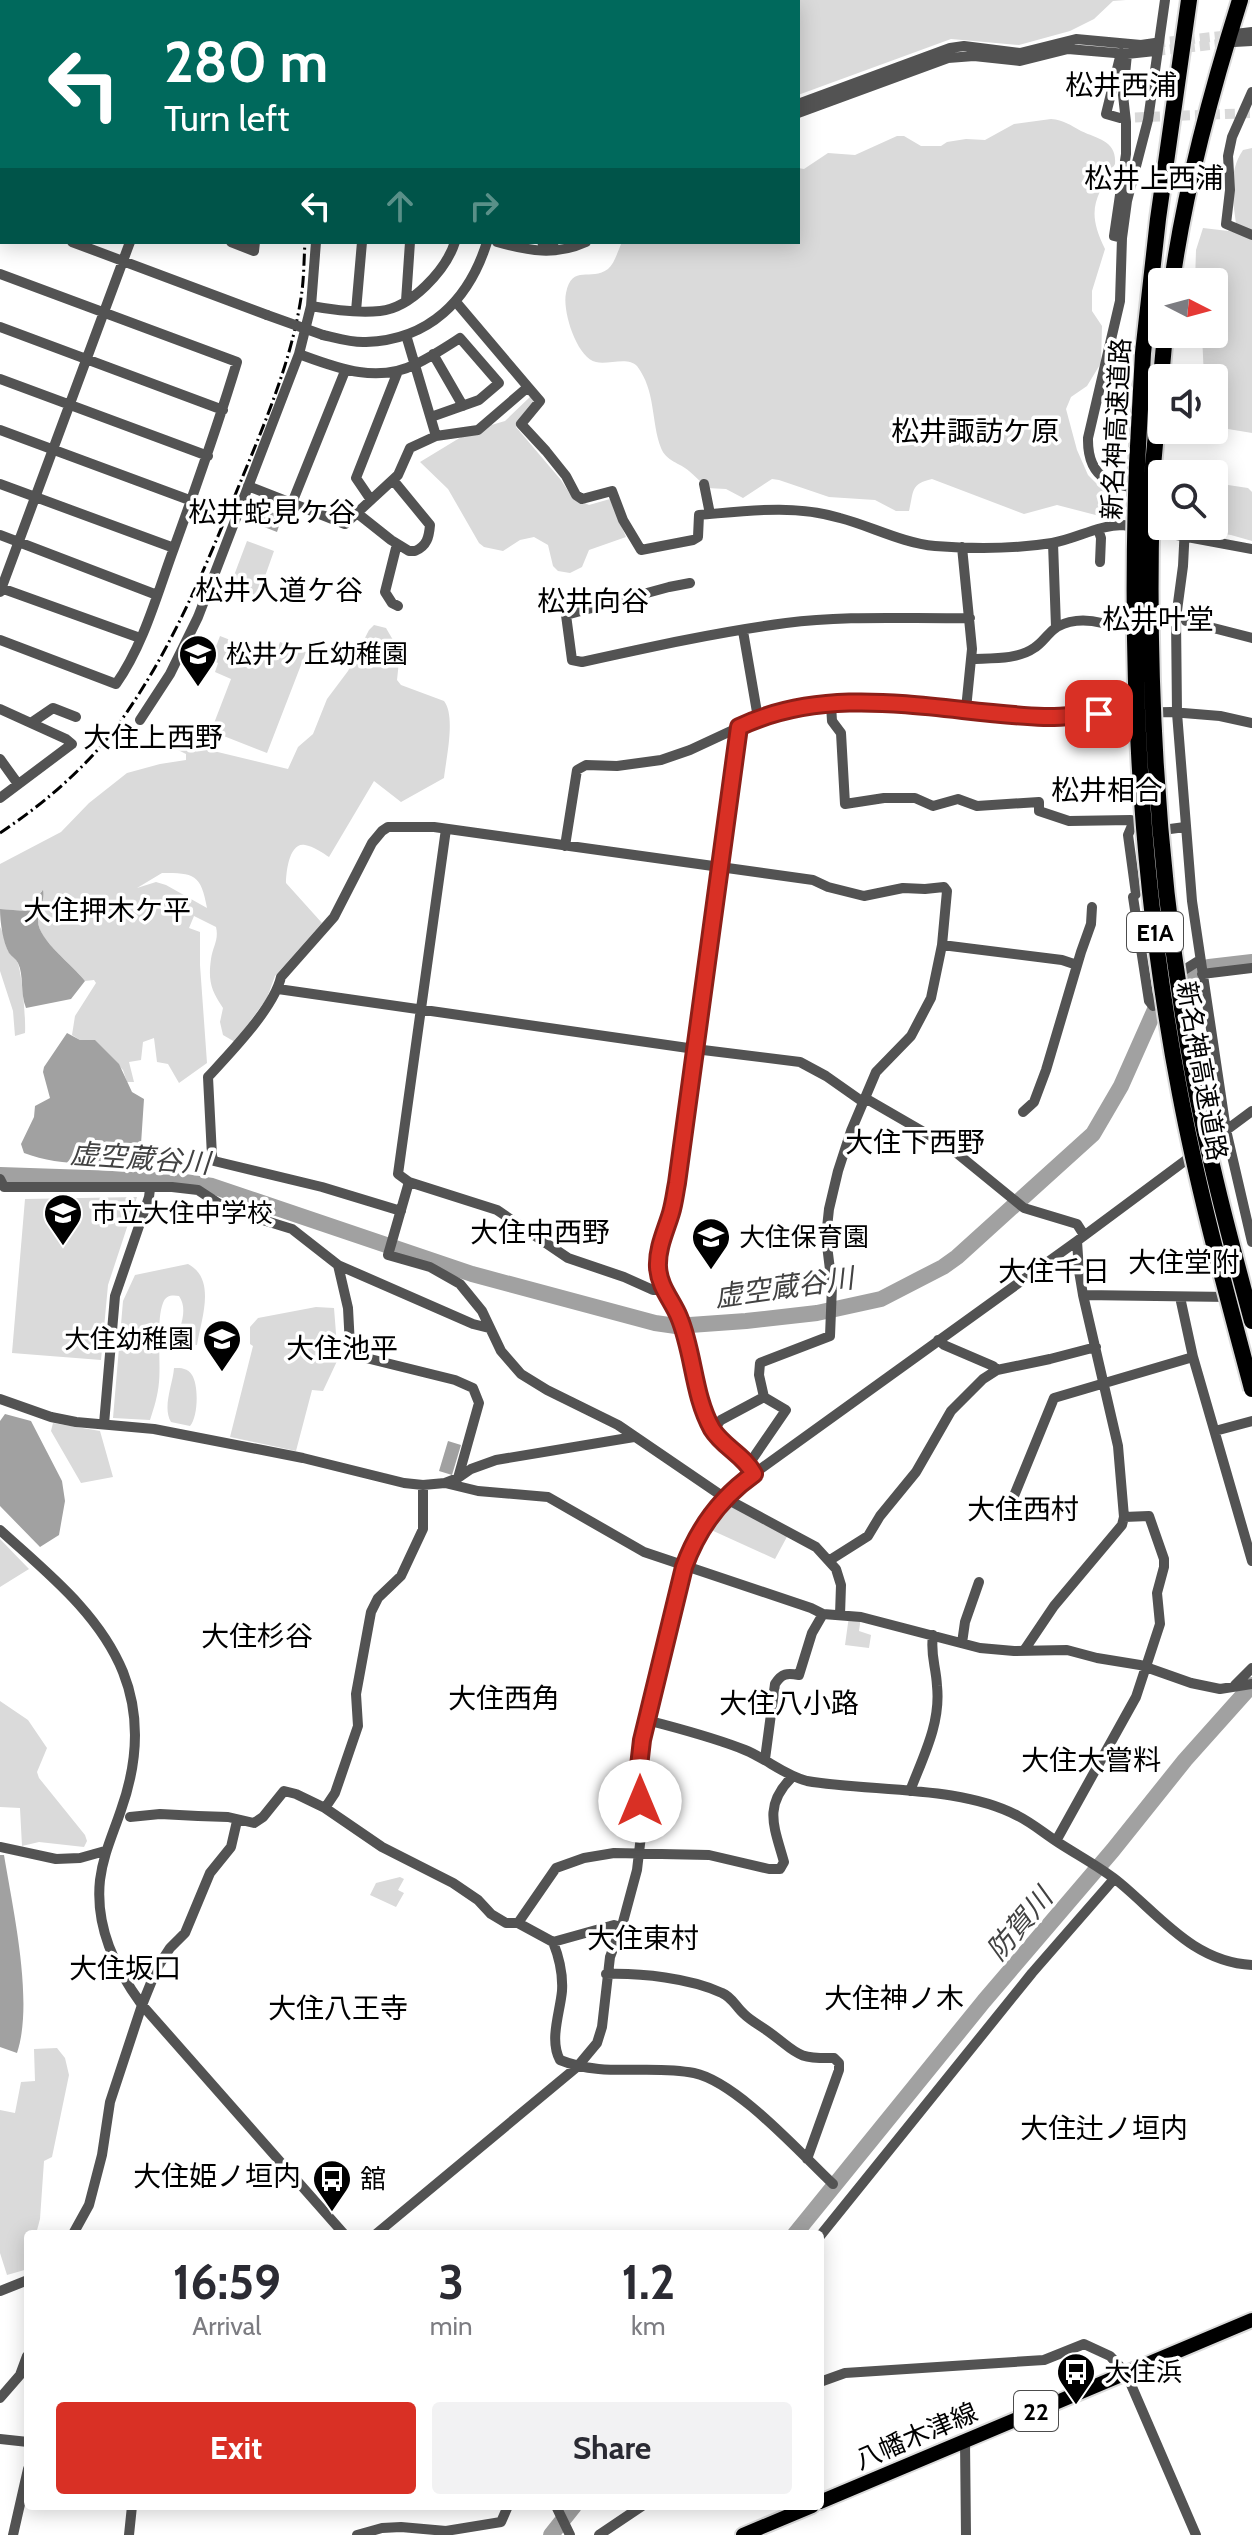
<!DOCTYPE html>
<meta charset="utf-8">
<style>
:root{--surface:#fff;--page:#f2f2f3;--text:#2b2b33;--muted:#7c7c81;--accent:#d93025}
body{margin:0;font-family:Cabin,"Noto Sans JP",sans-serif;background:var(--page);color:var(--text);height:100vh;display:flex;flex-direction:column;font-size:30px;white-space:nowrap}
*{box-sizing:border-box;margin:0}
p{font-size:26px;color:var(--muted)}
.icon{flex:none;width:44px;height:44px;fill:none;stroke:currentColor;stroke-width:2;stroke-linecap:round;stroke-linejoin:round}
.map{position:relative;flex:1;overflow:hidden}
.sheet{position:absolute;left:24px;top:2230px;width:800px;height:280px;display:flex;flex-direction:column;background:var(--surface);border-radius:8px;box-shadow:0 4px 20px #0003}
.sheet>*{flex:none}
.top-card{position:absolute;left:0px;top:0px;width:800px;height:244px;box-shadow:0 4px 20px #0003;background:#00695c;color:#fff;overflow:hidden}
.needle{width:52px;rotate:96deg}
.tools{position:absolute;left:1148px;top:268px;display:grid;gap:16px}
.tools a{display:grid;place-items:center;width:80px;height:80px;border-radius:8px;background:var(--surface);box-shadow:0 4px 20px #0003;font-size:40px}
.pin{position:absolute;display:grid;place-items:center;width:68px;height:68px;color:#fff;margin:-34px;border-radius:16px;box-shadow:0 4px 12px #0006}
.me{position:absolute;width:88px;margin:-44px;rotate:0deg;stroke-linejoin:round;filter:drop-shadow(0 0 6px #0008)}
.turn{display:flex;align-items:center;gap:28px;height:168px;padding:0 32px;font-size:36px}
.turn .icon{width:104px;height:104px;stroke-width:2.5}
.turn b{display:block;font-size:56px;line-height:68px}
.lanes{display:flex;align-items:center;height:76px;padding:0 32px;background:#0003;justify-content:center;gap:40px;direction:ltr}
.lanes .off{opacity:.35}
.eta{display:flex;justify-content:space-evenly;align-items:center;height:136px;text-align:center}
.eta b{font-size:48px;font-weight:700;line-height:56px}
.primary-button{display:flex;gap:16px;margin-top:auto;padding:16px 32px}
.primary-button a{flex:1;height:92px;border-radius:8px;background:var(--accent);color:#fff;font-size:32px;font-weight:700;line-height:92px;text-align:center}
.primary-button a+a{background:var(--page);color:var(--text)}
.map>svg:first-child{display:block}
.green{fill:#dadada;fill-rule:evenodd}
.water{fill:#a1a1a1}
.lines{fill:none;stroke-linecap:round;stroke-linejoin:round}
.river{stroke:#a1a1a1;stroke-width:16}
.minor-tunnel{stroke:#d9d9d9;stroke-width:10;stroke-dasharray:10 5;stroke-linecap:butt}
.major-casing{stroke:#dbdbdb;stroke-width:18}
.highway-casing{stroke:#dbdbdb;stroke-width:20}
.minor{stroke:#535353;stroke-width:10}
.major{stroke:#000;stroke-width:14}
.highway{stroke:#000;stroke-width:16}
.rail{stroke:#000;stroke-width:3;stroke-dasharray:12 4 2 4;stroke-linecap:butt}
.highway-bridge-casing{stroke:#dbdbdb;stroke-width:20;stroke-linecap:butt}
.minor-bridge{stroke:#535353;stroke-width:10}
.highway-bridge{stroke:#000;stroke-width:16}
.route-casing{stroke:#8d1f18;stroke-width:20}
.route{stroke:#d93025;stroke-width:14}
.labels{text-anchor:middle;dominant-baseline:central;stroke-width:7;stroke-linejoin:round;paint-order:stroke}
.shield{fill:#fff;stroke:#4c4c4c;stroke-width:2}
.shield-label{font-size:24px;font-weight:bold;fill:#000}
.street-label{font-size:26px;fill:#000;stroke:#fff}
.poi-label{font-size:26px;fill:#000;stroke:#fff;text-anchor:start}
.neighbourhood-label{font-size:28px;fill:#000;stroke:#fff}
.water-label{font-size:28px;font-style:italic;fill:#424242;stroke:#fff}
</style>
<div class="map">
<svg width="1252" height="2535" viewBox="0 0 1252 2535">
<rect width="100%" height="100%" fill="#fff"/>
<!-- green -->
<path class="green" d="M715,0H1126L1113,1L1094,19L1070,31L1019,45L951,39L798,95V2H715Z
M1051,119C1064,120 1070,125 1081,131C1098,139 1117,141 1115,164C1095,199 1086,210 1105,249L1092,291V311L1102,326L1101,363L1087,386L1071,397L1066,409L1077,450L1088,475L1102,489L1117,491L1115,520L1057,505L1024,514L932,479C910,484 914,491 909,511H896L875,500L829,497L779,480L772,479L743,498L726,489L707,488C701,482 695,476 689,471C680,463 666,461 661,448C651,422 656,391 637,366C628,356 608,365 596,362C577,358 562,311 566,293C572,263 591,282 608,269C615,263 618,250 622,242H798V168L804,169L828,153L855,155L897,136H904L921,146H941L947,142L966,139L985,140L1014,124Z
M1252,148V433L1228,429L1214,419V378H1204L1202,334H1214V282H1195L1196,250L1203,228L1237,232C1234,204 1226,175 1243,150Z
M531,396L535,402L516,427L561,480L572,497L589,505L610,499L626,537L589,550L582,567L570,573L558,571L553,566L548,545L534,537L520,540L503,551L484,547L479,543L448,489L420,462L471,431L505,421Z
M1228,485L1248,488L1252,492V541L1231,535L1199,531L1197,526H1214V493Z
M247,541L274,551L258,596L230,586Z
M374,625L386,628L400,652L397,680L401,685L444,701C456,716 446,759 444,778L401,802L374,781L329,857C323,853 313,846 305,845C289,842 286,873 286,883L322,923L275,976L267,998L235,1042L223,1035L220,1022L223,1008C211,990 208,981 211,959C213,946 219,940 216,927L194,916L189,928L200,932V965L207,1063L179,1083L168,1064L157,1062L154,1038L143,1042L141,1060L129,1062L134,1082H127L123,1070L95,1041L80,1040L72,1035L75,1016L96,983L94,980L85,981C74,966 39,941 38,922C38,910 44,906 42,891L26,911L0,909V864L61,832L89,803L127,773L160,764L186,760V754L174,748H201L288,769L298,747L313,734L327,699L348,671L369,630ZM162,873C194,873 201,874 207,908L166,885L156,882L137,888Z
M220,636L274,657L280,642L306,652L267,753L211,731L231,679L215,672L218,663L211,660Z
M0,927C5,935 4,943 8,951C10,955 14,958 17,961C22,971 26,1020 25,1033L15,1036L13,1011L0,971Z
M137,1197L108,1285L101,1360L12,1353L25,1199Z
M188,1264C217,1279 201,1320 197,1345L175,1344C179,1329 189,1310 179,1296C172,1295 166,1295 163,1303C156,1320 161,1362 159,1382C158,1395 154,1408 150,1420L113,1418L123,1301L135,1275Z
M316,1307L334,1308L338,1359L323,1391L312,1390L296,1451L230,1437L253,1346L250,1344V1327L258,1318Z
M174,1368C181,1368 188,1368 192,1375C199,1386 198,1417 190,1426L171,1422C162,1407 173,1384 174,1368Z
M53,1423L100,1431L113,1477L81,1483L51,1431Z
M731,1501L789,1533L775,1559L709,1529Z
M0,1539L29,1569L0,1587Z
M849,1616L861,1617L859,1631L871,1635L869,1648L845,1645Z
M0,1701L28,1720L47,1748L37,1772L39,1778L85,1835L87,1841L84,1847L39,1842L22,1846L20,1808L0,1807Z
M400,1877L404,1879L398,1890L404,1893L396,1907L370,1895L376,1883Z
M57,2048L65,2058L69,2075L52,2157L44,2161L40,2219L36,2234H28V2269L7,2275L0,2253V2110L15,2113L21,2082L35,2081L34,2049Z"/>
<!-- water -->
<path class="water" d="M252,503L282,517L277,532L246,520Z
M43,890C45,902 38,910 38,921C38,940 74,966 85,981L71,999L26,1008C20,993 24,975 18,963C16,959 12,957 9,953C3,943 0,922 0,909L26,911Z
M67,1033L80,1040H95L119,1064L132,1092L144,1099L140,1159C102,1164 60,1167 24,1153L21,1144L34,1117L35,1106L50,1098L43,1072L44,1067Z
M5,1414L31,1421L62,1481L65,1501L59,1535L40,1547L0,1506V1421Z
M448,1441L461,1445L452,1475L439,1471Z
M0,1855H4C13,1910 34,2002 17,2053L0,2047Z"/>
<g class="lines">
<!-- river -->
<path class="river" d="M0,1175L178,1181L212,1186L472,1274L655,1323L676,1326L746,1321L817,1313L881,1299L943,1267L957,1257L1093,1134L1121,1086L1157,1005L1173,983L1186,974L1209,967L1252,962
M795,2234L984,2001L1113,1850L1185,1760L1252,1685
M551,2535L574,2506"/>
<!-- minor-tunnel -->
<path class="minor-tunnel" d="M1155,43L1232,35
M1155,51L1229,43
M1120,118L1252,113"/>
<!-- major casing -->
<g class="major-casing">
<path id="major" d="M820,2502L1252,2320
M743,2535L812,2506"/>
</g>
<!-- highway casing -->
<g class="highway-casing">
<path id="highway" d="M1172,282C1185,187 1211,92 1240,0
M1137,465L1143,353L1158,219L1189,0
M1153,466L1165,334"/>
</g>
<!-- minor -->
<path class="minor" d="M4,0L10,2
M150,0L156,2
M210,0L211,2
M270,0L271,2
M325,0L326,2
M378,0L379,2
M428,0L429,2
M461,0L462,2
M494,0V2
M544,0L545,2
M592,0L593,2
M613,0L614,2
M114,2L115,0
M390,2L395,0
M0,16L2,10
M1235,34L1252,32
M1234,42L1252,41
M1252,92L1232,137L1228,156L1230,190L1226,224L1252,235
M798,104L950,48L964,46L1020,53L1076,39L1141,45L1155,43
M798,113L948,58L974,56L1020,61L1068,49L1127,54L1155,51
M1120,118L1106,114L1121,53
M0,156L2,157
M0,215L2,216
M1122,238L1114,236L1126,154V122L1123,95L1127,54
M72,242L267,315
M231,242L254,251L255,242
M497,242C529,251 555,256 586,242
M542,242H554
M0,274L237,362C218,425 196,487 174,548C157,594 144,644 116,684L0,640
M406,301L410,242
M311,306C333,310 358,313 380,311C411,308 446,270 455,242
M356,311L362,242
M0,327L223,410
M323,335C337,338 351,343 366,342C429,340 469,300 487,242
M406,335L436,436
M299,354C337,368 377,384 416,364C431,357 446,347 460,338L499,383L479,400L431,417
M433,354L463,406
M0,379L208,456
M528,387L540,401L521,424L546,451L566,476L576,495L582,499L612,491L623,520L641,550L693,540L698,537L699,515C747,511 794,504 840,518C871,526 902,543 935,546C973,549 1014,549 1052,543C1076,539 1098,525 1123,525L1252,549
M0,430L192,501
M0,484L174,548
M704,484L710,514
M248,486L345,524L398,475L410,448L436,436L478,430L528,387L456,302
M1162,491C1123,486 1087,488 1088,438L1120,301L1122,238L1127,201L1148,120L1165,0
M371,500L356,478L398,371
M292,503L345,371
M357,513L391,540L409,551H415C427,546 429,537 430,525L393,480
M1185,526L1183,566L1176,618L1177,713L1192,901L1226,1130L1252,1242
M1098,529L1101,538L1100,562
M0,535L157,595
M1053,543L1056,627
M397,544L385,592L392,603L398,606
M962,547L972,649L966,709
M690,583L669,587L566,615L572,660L582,662C650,647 718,632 786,623C847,615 909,619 970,618
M1,588L140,638
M0,592L130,242
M1186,621L1252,638
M743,631L758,718
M971,659C991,658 1017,660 1034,648C1041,644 1046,636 1053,630C1066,619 1086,619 1102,623
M831,705L832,721L841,733L845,804L884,798H915L933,806L958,799L977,806L1039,802V811L1069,821L1131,820L1170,829L1185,827
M0,709L66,739L72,744L0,798
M140,720L170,674L198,617L299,354L311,306L316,242
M31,723L53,708L76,717
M739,727L677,1183C675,1193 674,1203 671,1213C666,1230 657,1248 658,1267C659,1287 672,1300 679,1317C694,1353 693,1395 712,1429C723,1447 744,1455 754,1474
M0,759L18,784
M1134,821L1128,835L1136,894L1133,897L1149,1001L1153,1006L1168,980L1200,960
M446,829L398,1174L409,1182L497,1210L568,1258L624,1277L653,1290H664
M565,846L577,770L586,765L617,766L661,760L690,750L761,717L793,709L861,701L1046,717L1082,714L1171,712L1220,716L1252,723
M942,945L1062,960L1077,965
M1202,974L1252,968
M278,989L695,1049L800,1062L826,1076L863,1102
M865,1098L948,1146L1024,1208L1077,1224L1084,1235
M1023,1112L1034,1102L1046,1070L1081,952L1091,924L1092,907
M0,1179L4,1187H172L198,1190L227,1209L292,1229L338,1265L473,1324L489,1328
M409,1182L388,1255L430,1267L460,1284L482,1311L501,1351L521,1374L547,1390L618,1425L725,1498L816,1547L836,1569L841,1585L840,1615
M401,1211L322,1187L214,1161L212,1156L208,1077C230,1053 274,1008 281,977L334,917L372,843L382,831L388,827H434L813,880L828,887L864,896L903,888L925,889L944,887L947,891L942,945L931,998L911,1036L876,1072L851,1131L838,1171L829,1209L826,1237L832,1286L830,1336L760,1363L759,1375L764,1397L721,1420L713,1430
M338,1265L348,1308L350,1346L358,1356L455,1380L473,1388L479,1403L458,1478
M1083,1295L1229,1297
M1180,1297L1193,1357
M938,1340L944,1345L993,1366L997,1370
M0,1399L51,1417L76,1422L154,1429L303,1458L404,1483L423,1485L445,1483L458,1478L471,1469L496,1460L634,1437
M104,1424L115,1296L149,1197L150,1189
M1215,1431L1252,1421
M749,1464L786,1410L764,1397
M445,1483L478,1491L548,1497L644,1552L811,1608L823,1614L861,1617L980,1648L1014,1651L1067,1650L1097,1658L1140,1665L1191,1683L1220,1689L1252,1684
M1007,1513L1054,1398L1193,1357L1252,1561
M0,1530C46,1572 99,1613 123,1672C141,1717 137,1765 121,1810C113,1834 103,1855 100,1880C95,1927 115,1968 142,2005L344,2234
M830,1560L868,1536L880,1516L916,1472L951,1411L983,1379L997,1370L1050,1359L1096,1347
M962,1643L965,1622L979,1582
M1025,1649L1054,1606L1122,1525L1124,1517L1118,1446L1083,1295L1079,1271L1077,1241
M1235,1685L1252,1668
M647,1720C680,1729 713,1737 745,1750C767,1759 784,1775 807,1781C871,1792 960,1785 1018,1816C1032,1823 1045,1834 1059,1843C1079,1856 1102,1868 1120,1883C1161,1917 1194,1962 1252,1965
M765,1759L775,1684C782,1673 787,1673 799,1675L812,1633L823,1614
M910,1791C923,1757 941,1723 937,1686C936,1666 930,1655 933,1635
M325,1808L335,1793L358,1726L356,1694L371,1612L378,1598L401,1576L423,1529V1485
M130,1817L160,1814L198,1816L228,1817L254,1823L263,1817L284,1791L296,1794L325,1808L382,1847L453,1883L478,1900L491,1914L506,1923H518L553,1942C559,1957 563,1975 562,1991C560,2013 549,2040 560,2060C604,2078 649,2064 694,2073C737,2082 800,2153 833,2184
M1056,1841L1136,1697L1160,1624L1157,1593L1164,1567V1559L1149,1516L1124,1517
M0,1847L56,1859L80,1858L105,1851
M518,1923L556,1868L584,1858L614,1853L709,1855L769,1869H780L784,1862C774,1826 763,1806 792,1777
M553,1942L614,1925L621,1927
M606,1974C641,1973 690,1978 722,1993C732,1997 736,2007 744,2014C751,2021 761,2026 769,2032C798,2053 795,2059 834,2058L839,2063V2070L807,2159
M73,2234L89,2205L102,2155L110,2102L142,2005L157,1968L170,1948L185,1933L210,1873L231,1847L237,1821
M376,2234L577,2067L597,2043L602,2027L610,1957L623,1922L637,1870L642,1827L638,1775L642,1740L684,1567C696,1533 714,1508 741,1483L1077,1241L1252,1111
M820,2236L1032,1973L1114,1879
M0,2291L28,2280
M820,2382L845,2373L1044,2360L1084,2344L1110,2356L1126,2373L1196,2535
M0,2398L20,2375L27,2356
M0,2439L28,2442
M965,2441L966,2535
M556,2506L570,2535
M13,2535L28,2469
M129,2535L132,2506
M357,2535L382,2528L401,2527L446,2531L501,2522L508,2506
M599,2535L642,2506"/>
<!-- major -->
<use href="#major" class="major"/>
<!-- highway -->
<use href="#highway" class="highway"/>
<!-- rail -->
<path class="rail" d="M260,0L261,2
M0,833C45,803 88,766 120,722C168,655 200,580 231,505C259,436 292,365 302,291C304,275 304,258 305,242"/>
<!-- highway-bridge casing -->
<g class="highway-bridge-casing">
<path id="highway-bridge" d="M1137,465C1129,676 1140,886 1180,1094C1199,1194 1226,1291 1252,1389
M1153,466C1145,670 1156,873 1193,1074C1208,1157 1230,1239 1252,1321"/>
</g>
<!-- minor-bridge -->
<path class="minor-bridge" d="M267,315L323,335"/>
<!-- highway-bridge -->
<use href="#highway-bridge" class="highway-bridge"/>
</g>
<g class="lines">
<!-- route casing -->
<g class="route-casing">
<path id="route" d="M640,1801L638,1775L642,1740L684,1567C698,1528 720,1498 754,1474C744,1455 723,1447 712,1429C693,1395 694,1353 679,1317C672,1300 659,1287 658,1267C657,1248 666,1230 671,1213C674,1203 675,1193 677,1183L739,727C836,681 942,713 1044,717C1062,718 1081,714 1099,714"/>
</g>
<!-- route -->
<use href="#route" class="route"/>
</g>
<!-- icons -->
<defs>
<g id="school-pin" transform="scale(2)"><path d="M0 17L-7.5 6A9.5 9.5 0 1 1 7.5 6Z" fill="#000" stroke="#fff"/><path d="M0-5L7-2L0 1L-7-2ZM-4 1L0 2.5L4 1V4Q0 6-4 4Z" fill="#fff"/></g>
<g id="bus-pin" transform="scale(2)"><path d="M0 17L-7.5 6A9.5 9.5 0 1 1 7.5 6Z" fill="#000" stroke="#fff"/><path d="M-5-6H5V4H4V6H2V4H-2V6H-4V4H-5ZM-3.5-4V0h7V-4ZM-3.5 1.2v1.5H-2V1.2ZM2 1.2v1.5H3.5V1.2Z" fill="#fff"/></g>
</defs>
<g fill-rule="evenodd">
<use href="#school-pin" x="198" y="654"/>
<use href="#school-pin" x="63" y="1213"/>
<use href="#school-pin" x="711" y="1237"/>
<use href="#school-pin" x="222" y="1339"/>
<use href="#bus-pin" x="332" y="2179"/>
<use href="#bus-pin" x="1076" y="2372"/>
</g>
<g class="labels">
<!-- shield labels -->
<g class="shield">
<rect x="1127" y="912" width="56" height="40" rx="6"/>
<rect x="1014" y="2391" width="44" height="40" rx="6"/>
</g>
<g class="shield-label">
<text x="1155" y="932">E1A</text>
<text x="1036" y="2411">22</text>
</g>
<!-- street labels -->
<g class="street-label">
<text transform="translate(1116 429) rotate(-87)">新名神高速道路</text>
<text transform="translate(1202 1071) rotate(80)">新名神高速道路</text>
<text transform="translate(916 2436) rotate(-23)">八幡木津線</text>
</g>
<!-- poi labels -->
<g class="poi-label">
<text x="226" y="654">松井ケ丘幼稚園</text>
<text x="91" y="1213">市立大住中学校</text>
<text x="739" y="1237">大住保育園</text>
<text x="194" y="1339" text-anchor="end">大住幼稚園</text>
<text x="360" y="2179">舘</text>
<text x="1104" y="2372">大住浜</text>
</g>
<!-- neighbourhood labels -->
<g class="neighbourhood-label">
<text x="1121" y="85">松井西浦</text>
<text x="1154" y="178">松井上西浦</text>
<text x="975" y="431">松井諏訪ケ原</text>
<text x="272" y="512">松井蛇見ケ谷</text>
<text x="279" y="590">松井入道ケ谷</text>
<text x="593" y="601">松井向谷</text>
<text x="1158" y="619">松井叶堂</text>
<text x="153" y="737">大住上西野</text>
<text x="1107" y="790">松井相合</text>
<text x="107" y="910">大住押木ケ平</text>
<text x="915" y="1142">大住下西野</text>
<text x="540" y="1232">大住中西野</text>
<text x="1184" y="1262">大住堂附</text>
<text x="1054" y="1271">大住千日</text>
<text x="342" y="1348">大住池平</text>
<text x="1023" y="1509">大住西村</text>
<text x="257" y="1636">大住杉谷</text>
<text x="504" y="1698">大住西角</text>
<text x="789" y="1703">大住八小路</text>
<text x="1091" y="1760">大住大嘗料</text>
<text x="643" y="1938">大住東村</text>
<text x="125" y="1968">大住坂口</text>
<text x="894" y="1998">大住神ノ木</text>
<text x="338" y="2008">大住八王寺</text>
<text x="1104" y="2128">大住辻ノ垣内</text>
<text x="217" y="2176">大住姫ノ垣内</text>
</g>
<!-- water labels -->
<g class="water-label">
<text transform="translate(140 1158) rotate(4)">虚空蔵谷川</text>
<text transform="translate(784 1287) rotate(-8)">虚空蔵谷川</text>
<text transform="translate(1019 1924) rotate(-50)">防賀川</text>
</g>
</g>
</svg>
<div class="tools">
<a><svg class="needle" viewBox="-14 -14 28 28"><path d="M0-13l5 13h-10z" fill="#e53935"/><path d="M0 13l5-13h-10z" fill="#7c7c81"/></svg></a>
<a><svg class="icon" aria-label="sound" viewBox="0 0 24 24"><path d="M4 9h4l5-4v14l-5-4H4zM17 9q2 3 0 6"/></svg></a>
<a><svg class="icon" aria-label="search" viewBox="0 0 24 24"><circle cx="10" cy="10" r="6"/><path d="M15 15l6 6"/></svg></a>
</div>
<div class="pin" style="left:1099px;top:714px;background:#d93025"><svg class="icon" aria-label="arrive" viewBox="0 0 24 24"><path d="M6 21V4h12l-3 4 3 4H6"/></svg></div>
<svg class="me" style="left:640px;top:1801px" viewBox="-20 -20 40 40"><circle r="19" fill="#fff"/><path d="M0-13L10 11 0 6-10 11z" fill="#d93025"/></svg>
<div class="top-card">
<div class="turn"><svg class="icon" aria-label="left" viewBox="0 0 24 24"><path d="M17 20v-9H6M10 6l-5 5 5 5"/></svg><div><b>280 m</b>Turn left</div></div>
<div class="lanes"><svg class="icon" aria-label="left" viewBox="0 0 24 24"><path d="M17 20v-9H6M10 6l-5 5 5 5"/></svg><svg class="icon off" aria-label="ahead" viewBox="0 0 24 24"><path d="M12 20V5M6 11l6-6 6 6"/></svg><svg class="icon off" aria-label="right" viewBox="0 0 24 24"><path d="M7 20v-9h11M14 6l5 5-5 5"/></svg></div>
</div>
<section class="sheet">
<div class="eta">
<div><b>16:59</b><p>Arrival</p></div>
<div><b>3</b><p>min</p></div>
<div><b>1.2</b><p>km</p></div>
</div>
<div class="primary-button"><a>Exit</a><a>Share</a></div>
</section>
</div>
